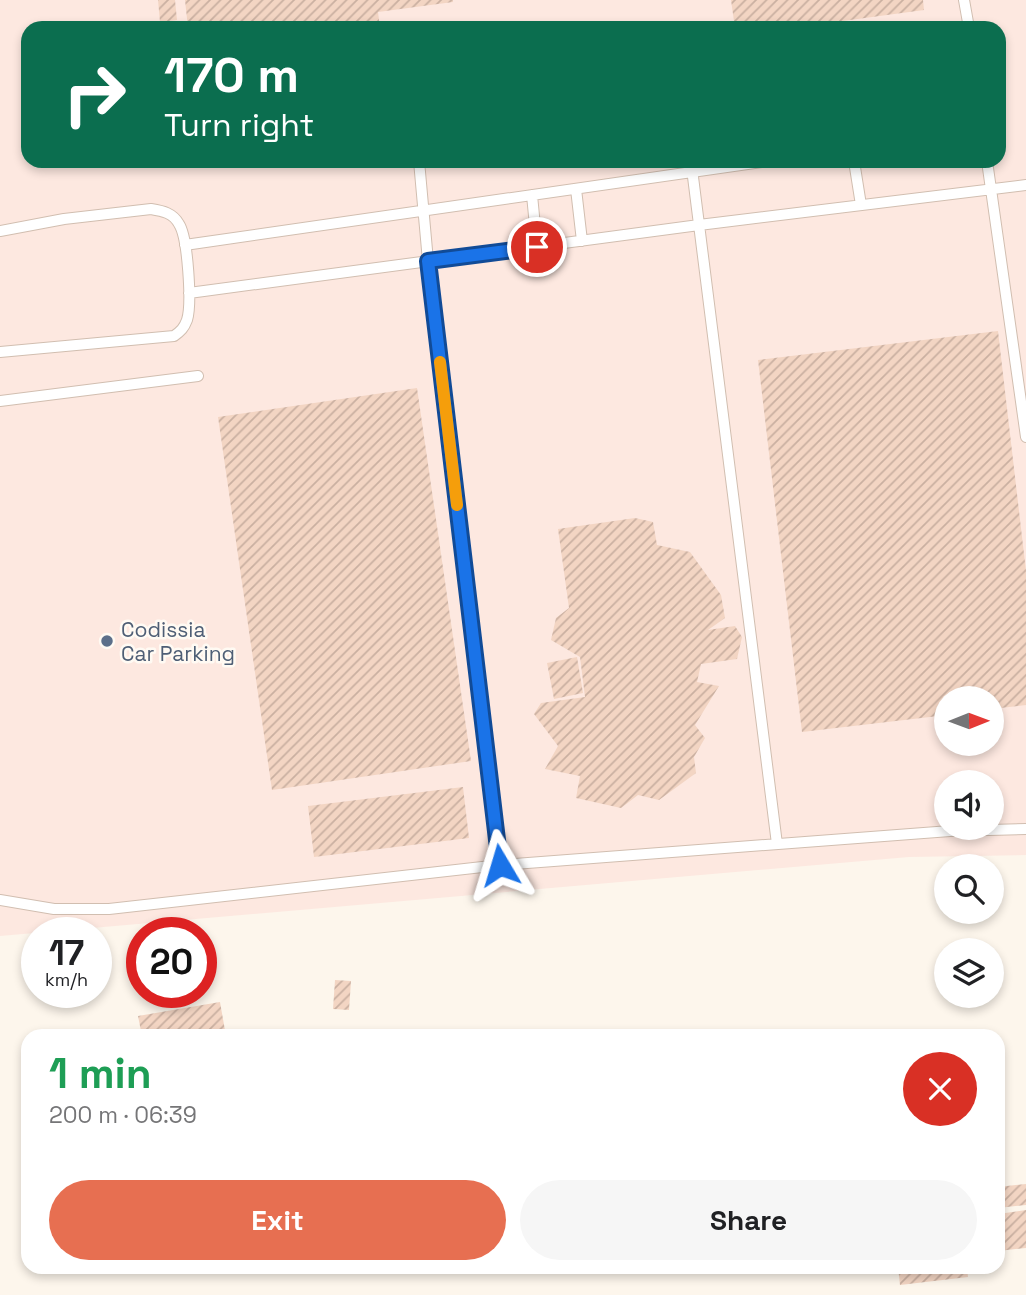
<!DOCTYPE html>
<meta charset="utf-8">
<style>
:root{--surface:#fff;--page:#f6f6f6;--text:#202124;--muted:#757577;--accent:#e76f51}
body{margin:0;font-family:"Space Grotesk",sans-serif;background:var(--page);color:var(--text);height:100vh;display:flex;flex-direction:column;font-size:26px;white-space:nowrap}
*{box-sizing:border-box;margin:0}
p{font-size:23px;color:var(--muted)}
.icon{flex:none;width:38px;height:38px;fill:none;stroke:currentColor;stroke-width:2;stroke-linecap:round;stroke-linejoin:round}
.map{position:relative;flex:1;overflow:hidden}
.details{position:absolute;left:21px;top:1029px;width:984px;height:245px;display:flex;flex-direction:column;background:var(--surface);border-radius:21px;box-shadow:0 4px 10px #0003}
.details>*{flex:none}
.hud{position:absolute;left:21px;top:21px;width:985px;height:147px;border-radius:21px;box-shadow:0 4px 10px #0003;background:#0b6e4f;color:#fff;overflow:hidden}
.needle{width:46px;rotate:89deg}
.buttons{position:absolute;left:934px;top:686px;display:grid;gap:14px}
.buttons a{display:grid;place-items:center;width:70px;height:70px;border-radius:50%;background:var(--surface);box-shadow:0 4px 10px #0003;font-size:35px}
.speed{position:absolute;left:21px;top:917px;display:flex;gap:14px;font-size:35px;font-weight:700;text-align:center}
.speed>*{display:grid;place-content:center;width:91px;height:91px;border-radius:50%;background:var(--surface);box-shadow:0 4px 10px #0003;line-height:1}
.speed small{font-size:18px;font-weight:400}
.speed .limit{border:10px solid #d22;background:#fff;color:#111}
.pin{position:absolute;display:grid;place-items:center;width:60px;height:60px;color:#fff;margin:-30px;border:4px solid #fff;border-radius:50%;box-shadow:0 2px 7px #0007}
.me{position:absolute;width:77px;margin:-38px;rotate:353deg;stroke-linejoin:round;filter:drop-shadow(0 0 5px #0008)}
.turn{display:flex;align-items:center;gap:24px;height:147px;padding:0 28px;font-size:32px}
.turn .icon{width:91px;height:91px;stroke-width:2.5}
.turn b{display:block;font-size:49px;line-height:60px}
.round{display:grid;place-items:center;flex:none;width:74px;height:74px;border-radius:37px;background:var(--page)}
.overview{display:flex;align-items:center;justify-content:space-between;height:119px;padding:0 28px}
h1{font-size:42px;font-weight:700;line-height:52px;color:#1e9e55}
.primary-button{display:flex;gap:14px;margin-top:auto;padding:14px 28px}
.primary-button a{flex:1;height:80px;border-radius:42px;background:var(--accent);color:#fff;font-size:28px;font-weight:700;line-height:80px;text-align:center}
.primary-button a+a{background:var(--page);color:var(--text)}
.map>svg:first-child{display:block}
.commercial{fill:#fde8e0;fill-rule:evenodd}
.building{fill:url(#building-hatch)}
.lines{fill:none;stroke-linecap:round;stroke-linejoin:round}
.lane-casing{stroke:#d1beb0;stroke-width:12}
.lane{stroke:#fff;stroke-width:10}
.route-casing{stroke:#114b97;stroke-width:18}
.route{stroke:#1a73e8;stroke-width:12}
.slow{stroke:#f59e0b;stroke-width:12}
.service-dot{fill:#5c6f8a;stroke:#fffaf3;stroke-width:2.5}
.labels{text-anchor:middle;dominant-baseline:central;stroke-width:5;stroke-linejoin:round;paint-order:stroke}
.service-label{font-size:21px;fill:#4e5e75;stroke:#fffaf3;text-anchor:start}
</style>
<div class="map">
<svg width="1026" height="1295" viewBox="0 0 1026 1295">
<defs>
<pattern id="building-hatch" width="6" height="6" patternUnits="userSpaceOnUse" patternTransform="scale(1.75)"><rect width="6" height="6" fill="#f3d5c3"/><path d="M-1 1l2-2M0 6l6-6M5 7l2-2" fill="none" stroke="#cab0a1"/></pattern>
</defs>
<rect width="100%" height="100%" fill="#fdf6ec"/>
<!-- commercial -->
<path class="commercial" d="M0,0H1026V855L909,857L0,936ZM28,28H999V161H28ZM947,698H992V744H947ZM947,782H992V828H947Z"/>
<!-- building -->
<path class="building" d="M158,0H175L177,20L160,22Z
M185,0H453V2L378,12L380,28H188Z
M731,0H923L924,10L791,28H735Z
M998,331L1026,571V705L992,709V698H947V715L802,732L758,360Z
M417,388L471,761L272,790L218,417Z
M635,518L653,522L657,545L690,552L721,595L725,618L708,630L735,626L742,637L737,659L701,664L697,682L719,686L695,725L705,738L694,757L696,773L659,800L638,795L621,808L576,798L580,776L545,769L558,746L534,714L541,703L585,697L580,657L551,640L556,618L569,608L558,529Z
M577,657L583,693L554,699L547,663Z
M463,787L469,838L314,857L308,806Z
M335,980L351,981L349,1010L333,1009Z
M220,1002L226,1036H142L138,1016Z
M1026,1184V1205L998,1208V1187Z
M1026,1210V1248L998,1251V1214Z
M898,1267H967L968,1277L900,1285Z"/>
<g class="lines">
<!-- lane casing -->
<g class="lane-casing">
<path id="lane" d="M964,0L969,28
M419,161L428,261L500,865
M691,161L777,844
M854,161L861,205
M987,161L1026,437
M576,189L582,241
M532,195L537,247
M0,231L64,219L151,209C163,211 173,213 179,224C188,238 192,304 187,320C184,328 181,331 174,336L0,352
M185,245L768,161
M189,293L699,225L1026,185
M0,401L198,376
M0,900L54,909H109L500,865L950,831L1026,829"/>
</g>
<!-- lane -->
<use href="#lane" class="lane"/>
</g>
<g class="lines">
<!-- route casing -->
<g class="route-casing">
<path id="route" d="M500,865L428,261L537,247"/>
</g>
<!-- route -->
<use href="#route" class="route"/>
<!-- slow -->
<path class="slow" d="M440,362L457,505"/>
</g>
<!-- markers -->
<circle class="service-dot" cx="107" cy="641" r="7"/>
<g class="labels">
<!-- service labels -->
<g class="service-label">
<text x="121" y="629">Codissia<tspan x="121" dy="24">Car Parking</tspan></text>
</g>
</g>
</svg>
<div class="buttons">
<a><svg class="needle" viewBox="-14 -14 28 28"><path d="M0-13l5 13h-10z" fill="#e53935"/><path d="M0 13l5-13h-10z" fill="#757577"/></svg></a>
<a><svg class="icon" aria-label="sound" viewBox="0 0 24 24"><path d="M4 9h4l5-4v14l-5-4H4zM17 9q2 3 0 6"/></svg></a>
<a><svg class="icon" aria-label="search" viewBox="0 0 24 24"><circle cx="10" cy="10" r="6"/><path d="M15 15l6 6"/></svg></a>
<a><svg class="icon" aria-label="layers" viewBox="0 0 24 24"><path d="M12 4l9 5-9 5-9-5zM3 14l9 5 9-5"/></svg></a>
</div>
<div class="speed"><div>17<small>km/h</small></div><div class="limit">20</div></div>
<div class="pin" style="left:537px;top:247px;background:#d93025"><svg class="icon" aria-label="arrive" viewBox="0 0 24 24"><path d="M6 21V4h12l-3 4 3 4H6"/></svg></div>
<svg class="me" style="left:500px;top:865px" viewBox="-20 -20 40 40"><path d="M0-17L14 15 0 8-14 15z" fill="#1a73e8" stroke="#fff" stroke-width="4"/></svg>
<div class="hud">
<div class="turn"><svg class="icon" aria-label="right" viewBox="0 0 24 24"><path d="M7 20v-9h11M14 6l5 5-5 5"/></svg><div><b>170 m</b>Turn right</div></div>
</div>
<section class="details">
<div class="overview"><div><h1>1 min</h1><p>200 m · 06:39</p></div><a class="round" style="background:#d93025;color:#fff"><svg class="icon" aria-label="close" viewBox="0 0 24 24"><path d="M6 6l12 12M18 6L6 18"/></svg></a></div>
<div class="primary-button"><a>Exit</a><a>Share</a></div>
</section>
</div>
